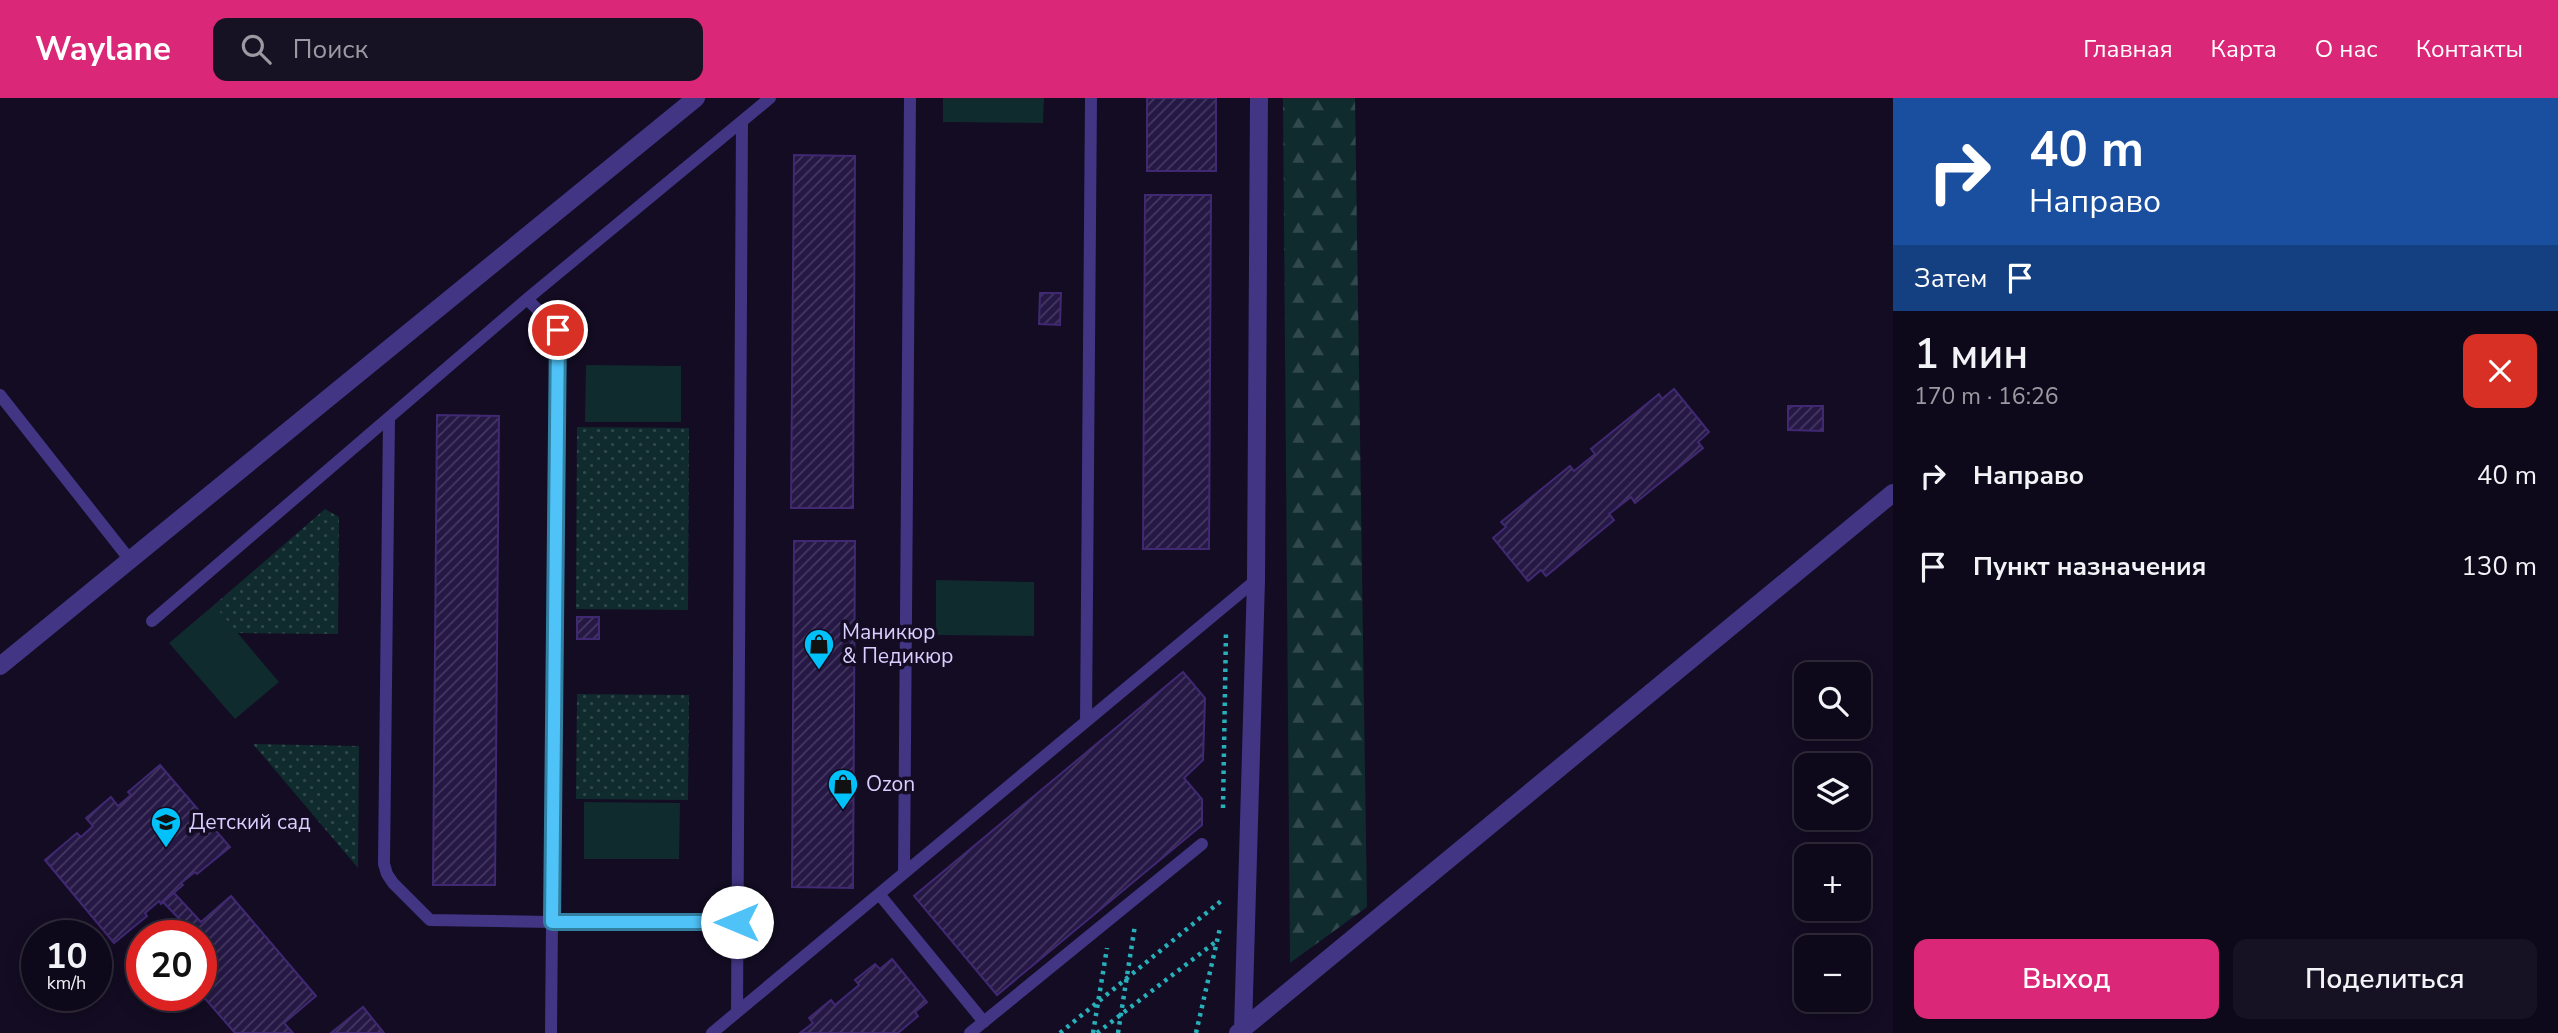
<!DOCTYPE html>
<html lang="ru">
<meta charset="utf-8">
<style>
:root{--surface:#0e091a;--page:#171223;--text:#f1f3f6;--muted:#9b9aa2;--line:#2e2a39;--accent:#db2777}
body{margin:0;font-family:"Nunito Sans",sans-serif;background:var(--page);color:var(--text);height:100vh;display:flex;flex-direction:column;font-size:26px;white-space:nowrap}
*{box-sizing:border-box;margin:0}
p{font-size:23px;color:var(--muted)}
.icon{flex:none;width:38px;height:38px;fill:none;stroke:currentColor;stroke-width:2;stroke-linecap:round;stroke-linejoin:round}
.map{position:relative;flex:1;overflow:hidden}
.panel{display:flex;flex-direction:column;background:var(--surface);width:665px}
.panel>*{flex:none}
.hud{background:#1a4fa0;color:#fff;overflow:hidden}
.controls{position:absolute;left:1794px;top:564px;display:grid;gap:14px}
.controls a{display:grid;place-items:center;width:77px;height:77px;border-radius:14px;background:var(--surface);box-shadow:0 4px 18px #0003,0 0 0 2px var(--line);font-size:35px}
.speed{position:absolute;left:21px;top:822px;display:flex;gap:14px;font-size:35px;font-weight:700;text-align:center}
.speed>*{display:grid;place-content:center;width:91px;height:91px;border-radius:50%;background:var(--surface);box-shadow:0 4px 18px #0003,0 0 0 2px var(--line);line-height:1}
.speed small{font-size:18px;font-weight:400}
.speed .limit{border:10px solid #d22;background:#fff;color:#111}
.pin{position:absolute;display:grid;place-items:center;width:60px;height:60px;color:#fff;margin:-30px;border:4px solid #fff;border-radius:50%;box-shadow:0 2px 7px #0007}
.me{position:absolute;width:77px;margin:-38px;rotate:270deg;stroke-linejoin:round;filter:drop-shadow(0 0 5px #0008)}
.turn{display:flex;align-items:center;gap:24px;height:147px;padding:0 21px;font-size:32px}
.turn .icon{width:91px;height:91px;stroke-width:2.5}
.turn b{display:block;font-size:49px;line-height:60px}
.then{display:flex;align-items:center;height:66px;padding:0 21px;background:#0003;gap:14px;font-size:26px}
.round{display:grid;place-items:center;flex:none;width:74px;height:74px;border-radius:14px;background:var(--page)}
.headline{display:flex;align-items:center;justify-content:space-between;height:119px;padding:0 21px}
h1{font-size:42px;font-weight:600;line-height:52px}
.primary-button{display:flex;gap:14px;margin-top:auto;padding:14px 21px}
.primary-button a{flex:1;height:80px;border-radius:14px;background:var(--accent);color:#fff;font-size:28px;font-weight:600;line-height:80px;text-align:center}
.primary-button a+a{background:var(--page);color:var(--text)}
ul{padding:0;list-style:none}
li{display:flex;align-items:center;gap:21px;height:91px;padding:0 21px}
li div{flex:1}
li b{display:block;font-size:26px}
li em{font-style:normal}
header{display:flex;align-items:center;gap:42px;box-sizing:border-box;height:98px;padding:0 35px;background:var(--accent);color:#fff}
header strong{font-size:33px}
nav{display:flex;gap:38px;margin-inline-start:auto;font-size:24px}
.search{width:490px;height:63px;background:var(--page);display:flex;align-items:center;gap:18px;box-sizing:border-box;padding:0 24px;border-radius:14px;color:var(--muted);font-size:26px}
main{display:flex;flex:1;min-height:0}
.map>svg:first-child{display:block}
.grass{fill:url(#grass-dots)}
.forest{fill:url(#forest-firs)}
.garden{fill:#0f2b2d}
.building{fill:url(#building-hatch);stroke:#402872;stroke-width:2}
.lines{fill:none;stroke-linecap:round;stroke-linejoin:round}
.path{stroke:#28b0ba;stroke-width:4.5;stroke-dasharray:3.5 5;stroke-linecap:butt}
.service{stroke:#423584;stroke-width:12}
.minor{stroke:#423584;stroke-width:18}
.route-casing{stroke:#337fa1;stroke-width:18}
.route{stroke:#4fc3f7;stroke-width:12}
.labels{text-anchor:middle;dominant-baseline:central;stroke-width:7;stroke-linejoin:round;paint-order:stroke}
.poi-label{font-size:21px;fill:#daceff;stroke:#130c23;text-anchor:start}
</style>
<header>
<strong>Waylane</strong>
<div class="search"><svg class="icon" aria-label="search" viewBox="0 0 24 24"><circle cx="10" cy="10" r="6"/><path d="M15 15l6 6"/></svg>Поиск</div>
<nav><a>Главная</a><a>Карта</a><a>О нас</a><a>Контакты</a></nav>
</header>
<main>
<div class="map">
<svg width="1893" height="935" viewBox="0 0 1893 935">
<defs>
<pattern id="grass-dots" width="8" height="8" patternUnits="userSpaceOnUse" patternTransform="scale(1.75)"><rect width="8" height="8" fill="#0f2b2d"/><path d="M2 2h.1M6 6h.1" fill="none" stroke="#31494c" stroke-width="1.8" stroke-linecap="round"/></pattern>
<pattern id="forest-firs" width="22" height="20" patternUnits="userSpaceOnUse" patternTransform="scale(1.75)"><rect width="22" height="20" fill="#0f2b2d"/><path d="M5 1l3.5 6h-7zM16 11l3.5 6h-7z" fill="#31494c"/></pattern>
<pattern id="building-hatch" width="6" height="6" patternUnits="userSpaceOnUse" patternTransform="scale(1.75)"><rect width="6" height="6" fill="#261845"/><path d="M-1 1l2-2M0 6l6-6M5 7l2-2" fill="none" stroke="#453861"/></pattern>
</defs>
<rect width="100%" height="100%" fill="#130c23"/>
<!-- grass -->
<path class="grass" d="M577,329L689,330L688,512L576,511Z
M325,411L339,419L338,536L237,535L214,507Z
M577,596L689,597L688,702L576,701Z
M253,646L359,648L358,770Z"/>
<!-- forest -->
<path class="forest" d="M1283,0H1355L1367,809L1290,865Z"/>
<!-- garden -->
<path class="garden" d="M943,0H1044L1043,25L943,24Z
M586,267L681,268V324H585Z
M936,482L1034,484V538L936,537Z
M214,507L279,584L235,621L169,545Z
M584,704L680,705L679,761H584Z"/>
<!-- building -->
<path class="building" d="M1147,0H1216V73H1147Z
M794,57L855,58L853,410H791Z
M1145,97H1211L1209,451H1143Z
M1040,195H1061L1060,227L1039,226Z
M1674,291L1709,334L1698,344L1703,350L1635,405L1631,399L1609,416L1614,422L1546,478L1541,472L1528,483L1493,440L1506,429L1501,424L1570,368L1574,373L1595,356L1591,351L1659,296L1662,301Z
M1788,308H1823V333L1788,332Z
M437,317L499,318L495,787H433Z
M794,443H855L853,790L792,789Z
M577,519H599V541H577Z
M1183,574L1205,600L1203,662L1184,680L1202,701V727L997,897L914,798Z
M160,667L230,749L197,776L195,774L181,785L183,787L161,806L159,803L145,815L147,818L114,845L45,762L77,735L81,739L93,728L86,720L111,699L118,708L131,697L128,694Z
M174,795L201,824L231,798L316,898L284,925L293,935H235L201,896V838H183L190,832L163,804Z
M892,861L927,904L915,914L918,918L898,935H800L813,925L809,920L831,902L835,907L859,887L855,882L875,866L880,871Z
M363,909L384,935H331Z"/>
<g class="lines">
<!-- path -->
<path class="path" d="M1223,710L1226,533
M1060,935L1221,803
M1093,935L1107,850
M1097,935L1218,842
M1118,935L1135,827
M1196,935L1220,830"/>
<!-- service -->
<path class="service" d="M0,297L130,462
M389,320L384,766L387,776L393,785L430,822L552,824L558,232L527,201
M152,523L527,201L770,0
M1086,623L1091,0
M904,775L910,0
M879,796L984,924
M737,914L742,24
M551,935L552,824H737
M712,935L1256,482
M970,935L1202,746"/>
<!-- minor -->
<path class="minor" d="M0,568L696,0
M1243,931L1256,482L1259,0
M1238,935L1893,395"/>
</g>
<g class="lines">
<!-- route casing -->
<g class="route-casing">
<path id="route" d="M558,232L552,824H737"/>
</g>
<!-- route -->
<use href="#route" class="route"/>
</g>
<!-- icons -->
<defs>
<g id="shop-pin" transform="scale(1.575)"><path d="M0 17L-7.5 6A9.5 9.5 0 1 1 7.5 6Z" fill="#00c1f9" stroke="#130c23"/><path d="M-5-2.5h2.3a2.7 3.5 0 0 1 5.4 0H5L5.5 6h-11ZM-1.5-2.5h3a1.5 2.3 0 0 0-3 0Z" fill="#111"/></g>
<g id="school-pin" transform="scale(1.575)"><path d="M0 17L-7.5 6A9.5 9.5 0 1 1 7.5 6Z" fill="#00c1f9" stroke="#130c23"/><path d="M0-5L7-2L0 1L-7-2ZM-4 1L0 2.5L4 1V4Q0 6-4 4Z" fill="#111"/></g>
</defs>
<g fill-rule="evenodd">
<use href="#shop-pin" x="819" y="546"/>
<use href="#shop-pin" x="843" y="686"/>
<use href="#school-pin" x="166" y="724"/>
</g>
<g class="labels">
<!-- poi labels -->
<g class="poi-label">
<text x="842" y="534">Маникюр<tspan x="842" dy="24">&amp; Педикюр</tspan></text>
<text x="866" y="686">Ozon</text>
<text x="189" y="724">Детский сад</text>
</g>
</g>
</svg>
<div class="controls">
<a><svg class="icon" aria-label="search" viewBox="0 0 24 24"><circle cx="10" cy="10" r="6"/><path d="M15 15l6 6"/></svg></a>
<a><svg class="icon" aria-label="layers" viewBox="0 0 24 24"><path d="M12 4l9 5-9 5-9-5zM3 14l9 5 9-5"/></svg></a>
<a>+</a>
<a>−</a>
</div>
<div class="speed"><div>10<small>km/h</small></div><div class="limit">20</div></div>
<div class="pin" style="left:558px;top:232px;background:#d93025"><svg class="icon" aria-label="arrive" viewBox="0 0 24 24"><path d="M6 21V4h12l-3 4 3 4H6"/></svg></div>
<svg class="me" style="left:737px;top:824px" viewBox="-20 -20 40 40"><circle r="19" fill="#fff"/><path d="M0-13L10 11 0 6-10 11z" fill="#4fc3f7"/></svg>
</div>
<section class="panel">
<div class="hud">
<div class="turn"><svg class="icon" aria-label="right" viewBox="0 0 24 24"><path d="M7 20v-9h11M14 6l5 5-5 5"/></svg><div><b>40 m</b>Направо</div></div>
<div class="then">Затем<svg class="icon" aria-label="arrive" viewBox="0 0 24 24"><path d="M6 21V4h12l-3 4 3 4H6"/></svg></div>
</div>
<div class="headline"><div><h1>1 мин</h1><p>170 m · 16:26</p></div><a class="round" style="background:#d93025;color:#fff"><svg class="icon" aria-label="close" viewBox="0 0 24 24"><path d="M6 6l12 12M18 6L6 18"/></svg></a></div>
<ul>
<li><svg class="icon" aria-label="right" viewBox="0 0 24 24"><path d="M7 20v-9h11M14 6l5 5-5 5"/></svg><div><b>Направо</b></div><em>40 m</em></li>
<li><svg class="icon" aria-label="arrive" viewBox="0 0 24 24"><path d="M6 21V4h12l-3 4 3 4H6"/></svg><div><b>Пункт назначения</b></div><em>130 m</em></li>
</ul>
<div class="primary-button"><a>Выход</a><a>Поделиться</a></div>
</section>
</main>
